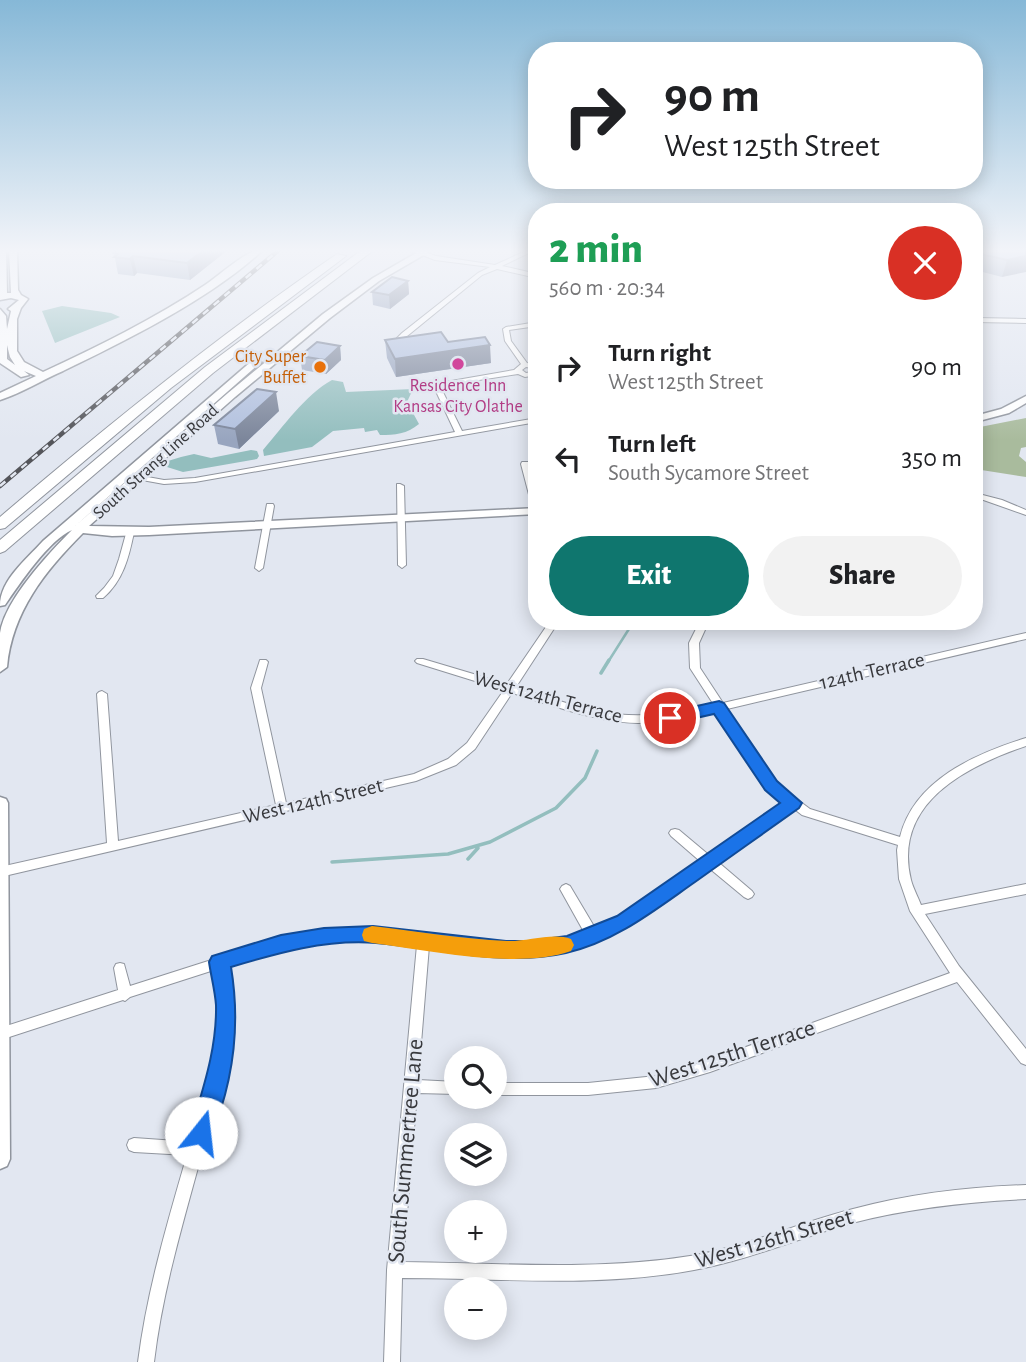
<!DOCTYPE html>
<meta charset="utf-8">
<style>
:root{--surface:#fff;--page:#f2f2f2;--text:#202124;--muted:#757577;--accent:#0f766e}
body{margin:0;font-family:"Alegreya Sans",sans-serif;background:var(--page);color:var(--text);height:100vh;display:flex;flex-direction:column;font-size:26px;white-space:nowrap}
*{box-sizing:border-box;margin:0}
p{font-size:23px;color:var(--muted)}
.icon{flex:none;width:38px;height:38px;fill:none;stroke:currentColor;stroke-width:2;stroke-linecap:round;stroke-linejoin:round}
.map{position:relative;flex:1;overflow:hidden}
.side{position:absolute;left:528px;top:203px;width:455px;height:427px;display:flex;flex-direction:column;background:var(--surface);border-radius:28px;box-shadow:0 4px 18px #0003}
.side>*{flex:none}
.hud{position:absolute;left:528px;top:42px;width:455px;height:147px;border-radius:28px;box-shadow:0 4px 18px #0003;background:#fff;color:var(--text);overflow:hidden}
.controls{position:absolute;left:444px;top:1046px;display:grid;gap:14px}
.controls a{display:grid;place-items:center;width:63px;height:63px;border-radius:50%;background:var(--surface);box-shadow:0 4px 18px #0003;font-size:35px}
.pin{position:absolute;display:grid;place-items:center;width:60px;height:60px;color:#fff;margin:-30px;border:4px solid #fff;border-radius:50%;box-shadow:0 2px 7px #0007}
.me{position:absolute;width:77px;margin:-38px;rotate:16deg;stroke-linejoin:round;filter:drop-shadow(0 0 5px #0008)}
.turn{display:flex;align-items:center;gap:24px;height:147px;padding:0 21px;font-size:32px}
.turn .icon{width:91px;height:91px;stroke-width:2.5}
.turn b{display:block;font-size:49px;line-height:60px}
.round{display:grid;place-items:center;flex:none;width:74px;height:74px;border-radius:37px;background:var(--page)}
.headline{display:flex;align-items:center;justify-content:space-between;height:119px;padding:0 21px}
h1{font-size:42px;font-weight:800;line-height:52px;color:#1e9e55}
.primary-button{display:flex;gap:14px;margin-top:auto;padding:14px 21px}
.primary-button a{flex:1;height:80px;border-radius:42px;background:var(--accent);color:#fff;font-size:28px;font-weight:800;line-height:80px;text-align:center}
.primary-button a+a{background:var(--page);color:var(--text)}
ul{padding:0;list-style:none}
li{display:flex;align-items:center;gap:21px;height:91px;padding:0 21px}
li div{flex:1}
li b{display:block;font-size:26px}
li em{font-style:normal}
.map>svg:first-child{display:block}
.forest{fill:#a9bb9d}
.water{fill:#93bebe}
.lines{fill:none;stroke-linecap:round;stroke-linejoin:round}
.stream-far1{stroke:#93bebe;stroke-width:2.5}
.stream{stroke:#93bebe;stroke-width:3.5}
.street-casing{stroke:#90959e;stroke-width:2}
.secondary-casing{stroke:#90959e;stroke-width:3}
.highway-casing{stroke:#90959e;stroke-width:2}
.street{fill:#fff;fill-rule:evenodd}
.secondary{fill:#fff;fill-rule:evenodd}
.highway{fill:#fff;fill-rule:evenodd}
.rail-casing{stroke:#54555a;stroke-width:4.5}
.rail{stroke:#e2e7f1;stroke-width:2.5;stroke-dasharray:7;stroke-linecap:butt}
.wall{fill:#98a5bf}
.shaded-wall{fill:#7c869b}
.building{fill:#b1c0de;stroke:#7c869b;stroke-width:2}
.route{fill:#1a73e8;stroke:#114b97;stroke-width:2}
.slow{fill:#f59e0b}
.hotel-dot{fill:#d1479c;stroke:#e2e7f1;stroke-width:2.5}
.food-dot{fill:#e8710a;stroke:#e2e7f1;stroke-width:2.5}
.labels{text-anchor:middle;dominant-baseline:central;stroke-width:5;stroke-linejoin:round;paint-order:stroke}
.far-food-label{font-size:18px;fill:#c56008;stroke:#e2e7f1;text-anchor:end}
.far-hotel-label{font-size:18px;fill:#b23c85;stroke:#e2e7f1}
.far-street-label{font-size:18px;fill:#38393d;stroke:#e2e7f1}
.street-label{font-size:21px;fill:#38393d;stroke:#e2e7f1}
.near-street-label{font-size:24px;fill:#38393d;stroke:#e2e7f1}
</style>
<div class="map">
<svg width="1026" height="1362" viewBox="0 0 1026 1362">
<rect width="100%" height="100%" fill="#e2e7f1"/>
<!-- forest -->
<path class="forest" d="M1026,418V447L1021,448L1019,456L1026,462V477L975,469V428Z"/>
<!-- water -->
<path class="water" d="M62,306L111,313L120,317L55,343L42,311Z
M332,380L343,382L346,392L413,389L407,402L419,424C407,434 395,435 380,435L377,430L365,432L364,428L333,431L312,447L264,456L263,450C283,427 305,395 332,380Z
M251,450L257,451L259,456L257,459L183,472L167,467L161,468L168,461L181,457L194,454L211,458Z"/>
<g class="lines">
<!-- stream-far1 -->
<path class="stream-far1" d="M608,662L634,621"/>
<!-- stream -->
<path class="stream" d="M601,673L609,660
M468,859L478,848
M332,862L448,854L490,842L556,808L585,778L597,751"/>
<!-- street casing -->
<g class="street-casing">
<path id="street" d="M412,249H417L436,256L495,265L530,249H537L502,266L537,274V278L497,269L482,275L390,350L387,348L402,333L478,273L490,267L435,260L412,251Z
M975,318L1026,319V323L975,322Z
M537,322V326L509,330L511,341L527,363L537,365V369L526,367L522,370L526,373L537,371V375L525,377L518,374L440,386L462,431L537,418V422L195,482L164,484L131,478L127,476L131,474L164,480L195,478L455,432L433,385L434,384L514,370L521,364L505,341L503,329L506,327Z
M522,462H528L529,464L537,496V512L533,510L521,464Z
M397,484H400L404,486L406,565L402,568L398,565Z
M975,493L1002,500L1026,510V515L975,497Z
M267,504H273L274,506L263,568L259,571L255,568Z
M127,530H133L134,532C129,557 123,581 103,598H97L96,596L104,588L113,576L119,559Z
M550,621H559L516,687C543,695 571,706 600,712C639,719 676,714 714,705L690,668L689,643L700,621H709L699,643L700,668L723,703L1026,633V639L727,709L775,783L810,809L900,837C914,780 975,754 1026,738V746C967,766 892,803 911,880C913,888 918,897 921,905L1026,884V894L925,914L959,966L1026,1049V1065L1021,1063L957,982L710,1072L656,1088L588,1095H495V1083H588L656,1076L710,1060L950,973L910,911L899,879L897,850L898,845L802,815L793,808L718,862L752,891L754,894L752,897L748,899L744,897L709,868L628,926L568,949L529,955H506L429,946L418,1080L457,1082V1094L417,1093L403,1262C499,1263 595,1271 690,1256C746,1247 798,1223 853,1209C909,1194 967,1187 1026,1185V1199C967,1202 909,1208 852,1223C799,1238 749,1260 694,1270C598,1288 499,1278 402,1278L400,1362H384L387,1270L417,945L373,940L315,942L249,958L226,966C238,1041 218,1094 199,1164C181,1230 162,1294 154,1362H138C147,1291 167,1224 187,1155L134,1152L129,1150L127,1145L129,1140L134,1138L191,1142C209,1083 224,1031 214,970L130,997L125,1001L123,1000L0,1040V1028L118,990L114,968L116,964L120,963L124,964L130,986L249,948L315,932L373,930L506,945H529L567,939L584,932L560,889L562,886L566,884L570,886L595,928L620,918L701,862L671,836L669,833L671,830L675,829L679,830L710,856L786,803L767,789L718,711C691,717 665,723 638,723C594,722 553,705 512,693L475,749L456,765L416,781L286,811L282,813L279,812L0,877V867L107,843L97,694L99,692L102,691L107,694L118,841L276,805L251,688L260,660H266L268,662L261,688L286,803L414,774L448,759L467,743L504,690L417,663L415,661L417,659H423L507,684Z"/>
</g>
<!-- secondary casing -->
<g class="secondary-casing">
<path id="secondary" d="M0,249H6L7,293H11L9,249H17L18,290L21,295L28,299L21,308L17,319V351L24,362L43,372C99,346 154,319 205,285C220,275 247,249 264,249C212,298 127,340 63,371C42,380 22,393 0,400V393L36,376L24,371L29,375L21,377L0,363V309L6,316L7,329L11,311L8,309L19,300L11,298L0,300ZM7,345L10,357L15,365L7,359Z
M423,249H434L379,281L330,318L235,397L89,526L149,527L537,508V514L149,535L112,536L83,533C45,571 12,612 7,667L0,672C0,659 0,645 0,633C5,600 48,554 72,530C49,540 20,583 5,605L0,606C0,580 26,560 43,541L253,360L261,362L75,526L228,393L323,314L373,278Z
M1026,396V403L1009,413L975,422V416L1001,409Z
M0,797L6,799L8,803L10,1159L7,1166L0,1169Z"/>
</g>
<!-- highway casing -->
<g class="highway-casing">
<path id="highway" d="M363,249H375L213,373L5,551L0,553V540L205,367Z
M337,254L346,256L171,388L5,528L0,529V517C109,424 219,335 337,254Z"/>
</g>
<!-- street -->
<use href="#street" class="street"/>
<!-- secondary -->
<use href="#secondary" class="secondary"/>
<!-- highway -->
<use href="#highway" class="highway"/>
<!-- rail casing -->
<g class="rail-casing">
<path id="rail" d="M0,486L280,249"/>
</g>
<!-- rail -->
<use href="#rail" class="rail"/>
</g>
<!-- wall -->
<path class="wall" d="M118,249H229L190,280L137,273L134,276L118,274L114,253Z
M975,249H1026L1002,277L975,270Z
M408,281L409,294L390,309L373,305L372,292Z
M385,340L448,342L491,363L396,377L387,358Z
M340,346L341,360L326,374L302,370L300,356Z
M279,411L239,449L218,444L214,425Z"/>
<!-- shaded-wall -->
<path class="shaded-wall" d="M205,249H229L190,280L187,263Z
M133,256L137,273L134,276L130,259Z
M1026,256V272L1002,277L1007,260Z
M408,281L409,294L390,309L389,295Z
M490,345L491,363L396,377L395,359Z
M340,346L341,360L326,374L325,360Z
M276,392L279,411L239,449L235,429Z"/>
<!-- building -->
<path class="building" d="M118,249H205L187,263L133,256L130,259L114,257L118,254L114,253Z
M975,249H1026V256L1007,260L985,255L975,251Z
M392,277L408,281L389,295L372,292Z
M441,332L448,342L485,337L490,345L395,359L385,340Z
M317,342L340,346L325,360L300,356Z
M257,389L276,392L235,429L214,425Z"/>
<!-- sky -->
<linearGradient id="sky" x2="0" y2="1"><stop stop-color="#86b8d7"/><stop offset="0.57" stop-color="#f2f4f9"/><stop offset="1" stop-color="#f2f4f9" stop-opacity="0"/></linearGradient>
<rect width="1026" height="440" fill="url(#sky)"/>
<!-- route -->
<path class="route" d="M719,701L724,703L777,781L802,803L799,808C764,833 730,857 695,882C655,910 615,942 566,953C503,967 439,948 376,943C326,939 278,953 231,967C241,1027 233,1085 209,1141L201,1145L193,1141L190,1133C202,1091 217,1050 216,1005C215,991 211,976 209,962L212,956L281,935L324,928L373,926L506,941H529L567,936L617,916L780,803L765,790L714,714L670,724L661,718L670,712Z"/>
<!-- slow -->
<path class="slow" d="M372,926C416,931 462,939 507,941C526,942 553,932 571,939L574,945L571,951C518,970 428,950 372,943L364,941L362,935L364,929Z"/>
<!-- markers -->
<circle class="hotel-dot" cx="458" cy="364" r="7"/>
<circle class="food-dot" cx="320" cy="367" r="7"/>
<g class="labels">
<!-- far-food labels -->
<g class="far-food-label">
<text x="306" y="357">City Super<tspan x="306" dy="21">Buffet</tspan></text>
</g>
<!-- far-hotel labels -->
<g class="far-hotel-label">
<text x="458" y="386">Residence Inn<tspan x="458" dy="21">Kansas City Olathe</tspan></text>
</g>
<!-- far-street labels -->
<g class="far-street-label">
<text transform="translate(156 462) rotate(-42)">South Strang Line Road</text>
</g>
<!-- street labels -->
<g class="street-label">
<text transform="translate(872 671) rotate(-13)">124th Terrace</text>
<text transform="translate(548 697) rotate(15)">West 124th Terrace</text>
<text transform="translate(313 801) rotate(-13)">West 124th Street</text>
</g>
<!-- near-street labels -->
<g class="near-street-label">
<text transform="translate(732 1054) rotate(-18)">West 125th Terrace</text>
<text transform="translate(406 1151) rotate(-85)">South Summertree Lane</text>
<text transform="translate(774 1239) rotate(-16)">West 126th Street</text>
</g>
</g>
</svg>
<div class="controls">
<a><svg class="icon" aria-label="search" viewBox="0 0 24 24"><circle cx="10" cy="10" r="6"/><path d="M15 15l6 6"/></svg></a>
<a><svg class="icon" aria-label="layers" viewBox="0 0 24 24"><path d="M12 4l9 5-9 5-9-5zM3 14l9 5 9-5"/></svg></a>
<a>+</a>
<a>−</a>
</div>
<div class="pin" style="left:670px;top:718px;background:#d93025"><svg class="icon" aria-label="arrive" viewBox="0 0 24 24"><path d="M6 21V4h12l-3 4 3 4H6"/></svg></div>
<svg class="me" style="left:201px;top:1133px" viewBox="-20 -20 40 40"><circle r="19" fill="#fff"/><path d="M0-13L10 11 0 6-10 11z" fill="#1a73e8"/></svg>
<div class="hud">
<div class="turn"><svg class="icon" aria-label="right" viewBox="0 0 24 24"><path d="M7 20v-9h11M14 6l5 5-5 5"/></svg><div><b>90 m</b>West 125th Street</div></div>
</div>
<section class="side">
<div class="headline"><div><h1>2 min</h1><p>560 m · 20:34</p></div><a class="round" style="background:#d93025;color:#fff"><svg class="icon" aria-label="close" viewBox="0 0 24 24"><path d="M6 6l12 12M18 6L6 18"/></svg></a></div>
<ul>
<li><svg class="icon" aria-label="right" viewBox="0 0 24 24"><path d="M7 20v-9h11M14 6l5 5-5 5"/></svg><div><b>Turn right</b><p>West 125th Street</p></div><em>90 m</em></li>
<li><svg class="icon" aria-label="left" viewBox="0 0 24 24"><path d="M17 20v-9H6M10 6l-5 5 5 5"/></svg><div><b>Turn left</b><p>South Sycamore Street</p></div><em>350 m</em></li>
</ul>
<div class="primary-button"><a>Exit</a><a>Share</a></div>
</section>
</div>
